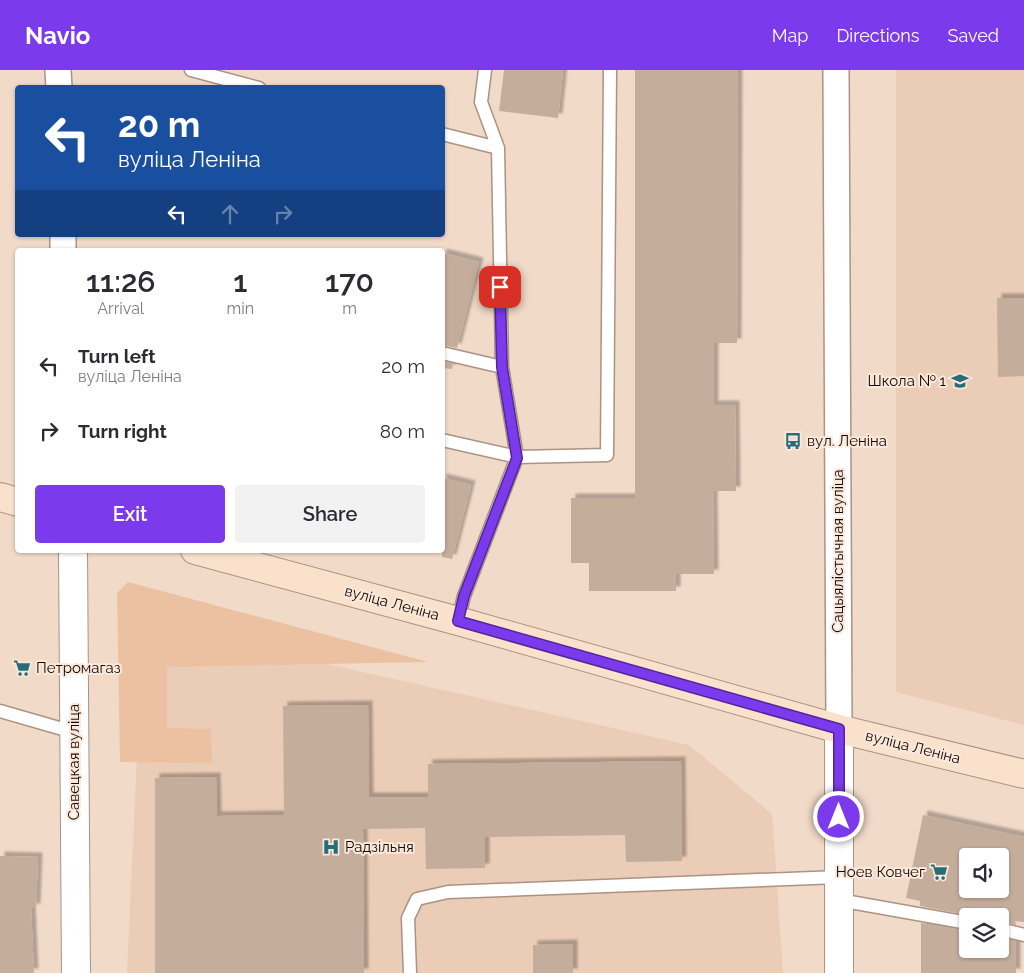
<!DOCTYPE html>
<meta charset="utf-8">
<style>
:root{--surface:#fff;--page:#f2f2f3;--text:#2b2b33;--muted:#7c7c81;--accent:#7c3aed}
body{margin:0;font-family:Raleway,sans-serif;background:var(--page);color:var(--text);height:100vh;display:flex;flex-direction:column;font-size:19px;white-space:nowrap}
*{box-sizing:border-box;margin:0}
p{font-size:16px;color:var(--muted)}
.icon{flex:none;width:28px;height:28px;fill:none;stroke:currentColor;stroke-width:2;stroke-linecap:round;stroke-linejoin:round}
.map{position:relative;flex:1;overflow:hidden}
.panel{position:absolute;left:15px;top:178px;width:430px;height:305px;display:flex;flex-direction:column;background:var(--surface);border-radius:5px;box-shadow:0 1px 4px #0004}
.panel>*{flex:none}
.top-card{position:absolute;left:15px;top:15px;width:430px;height:152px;border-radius:5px;box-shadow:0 1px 4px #0004;background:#1a4fa0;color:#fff;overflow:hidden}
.fabs{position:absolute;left:959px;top:778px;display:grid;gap:10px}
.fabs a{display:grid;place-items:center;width:50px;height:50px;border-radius:5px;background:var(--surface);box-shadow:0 1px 4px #0004;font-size:25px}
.pin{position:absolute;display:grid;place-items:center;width:42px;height:42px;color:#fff;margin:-21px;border-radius:10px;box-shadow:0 2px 8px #0006}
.me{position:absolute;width:55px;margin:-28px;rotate:0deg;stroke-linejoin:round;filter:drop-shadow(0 0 4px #0008)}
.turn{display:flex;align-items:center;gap:18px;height:105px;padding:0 20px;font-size:22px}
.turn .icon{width:65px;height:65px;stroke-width:2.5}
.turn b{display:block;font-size:35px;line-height:42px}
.lanes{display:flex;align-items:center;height:48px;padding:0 20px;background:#0003;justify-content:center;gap:25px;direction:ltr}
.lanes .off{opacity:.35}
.eta{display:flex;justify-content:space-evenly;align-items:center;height:85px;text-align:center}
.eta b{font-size:30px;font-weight:600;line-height:35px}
.primary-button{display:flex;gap:10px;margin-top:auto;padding:10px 20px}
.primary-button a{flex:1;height:58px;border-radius:5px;background:var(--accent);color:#fff;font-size:20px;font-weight:600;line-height:58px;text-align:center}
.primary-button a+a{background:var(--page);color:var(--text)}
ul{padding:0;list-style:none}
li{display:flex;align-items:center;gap:15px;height:65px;padding:0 20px}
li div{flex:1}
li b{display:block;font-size:19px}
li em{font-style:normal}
header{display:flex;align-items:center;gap:30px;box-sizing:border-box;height:70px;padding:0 25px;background:var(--accent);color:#fff}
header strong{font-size:24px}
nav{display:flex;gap:28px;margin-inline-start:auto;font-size:18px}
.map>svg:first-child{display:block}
.built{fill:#ebccb6}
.green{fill:#ebc1a1}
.building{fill:#c5ad9c;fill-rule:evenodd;filter:url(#shadow)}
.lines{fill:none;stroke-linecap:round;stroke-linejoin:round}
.service-casing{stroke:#aa9383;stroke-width:15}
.minor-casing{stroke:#aa9383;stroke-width:28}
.tertiary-casing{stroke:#aa9383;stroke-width:30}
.secondary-casing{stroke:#aa9383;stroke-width:30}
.service{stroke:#fff;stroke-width:12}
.minor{stroke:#fff;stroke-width:25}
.tertiary{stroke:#fff;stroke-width:28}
.secondary{stroke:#fae1cc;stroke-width:28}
.route-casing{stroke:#51269a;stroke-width:12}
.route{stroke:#7c3aed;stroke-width:9}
.labels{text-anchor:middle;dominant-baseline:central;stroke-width:4;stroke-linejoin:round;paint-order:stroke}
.poi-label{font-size:15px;fill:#110a05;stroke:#fbe8da;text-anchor:start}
.street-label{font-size:15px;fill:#110a05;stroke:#fbe8da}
</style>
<header>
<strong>Navio</strong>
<nav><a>Map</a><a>Directions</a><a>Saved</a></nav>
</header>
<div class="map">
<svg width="1024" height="903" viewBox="0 0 1024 903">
<defs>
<filter id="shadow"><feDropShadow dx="4.5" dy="-4.5" stdDeviation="1" flood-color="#0004"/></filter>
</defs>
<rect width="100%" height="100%" fill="#f2dac8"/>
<!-- built -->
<path class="built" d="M896,0H1024V655L896,622Z
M143,553L689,675L772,744L783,903H127Z"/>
<!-- green -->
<path class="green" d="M128,512L428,592L167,597V658L211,659L212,693L120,692L117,523Z"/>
<!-- building -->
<path class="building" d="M504,0H563L558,48L499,41Z
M635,0H738L737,273H714V335H735L736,421H713L714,504H676V521H589V493H571V428H635Z
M442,183L479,192L457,278L442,275Z
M997,228H1024V306L998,307Z
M442,291L453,294L452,299L442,298Z
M442,408L471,415L452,489L442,487Z
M368,635L369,727H428V694L681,691L682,791L626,792L625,765L485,767V798L426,799L425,758L363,759L364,903H155V708L216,707L217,746L284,745L283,636Z
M923,745L1024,767V852L1015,851L1016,855L1000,851V846H972L920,836V831L906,828ZM968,786H1000V819H968Z
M0,786L38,787L36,838H31L34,903H0Z
M921,853L968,861V879H1000V867L1016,871V903H921Z
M573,874V903H533V875Z"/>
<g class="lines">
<!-- service casing -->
<g class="service-casing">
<path id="service" d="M191,0L259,18
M485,0L481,32L498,78
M442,64L498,78L502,297L517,387L464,526L458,551
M442,283L502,297
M442,370L517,387L607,385L610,0
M0,641L73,662
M839,830L968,853
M1000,859L1024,865
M410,903L408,848L417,829L448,822L839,807"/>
</g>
<!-- minor casing -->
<g class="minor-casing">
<path id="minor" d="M58,0L59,18
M836,0L839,659
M63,165V180"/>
</g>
<!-- tertiary casing -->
<g class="tertiary-casing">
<path id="tertiary" d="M73,480L76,903
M839,659V903"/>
</g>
<!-- secondary casing -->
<g class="secondary-casing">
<path id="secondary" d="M0,427L18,432
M195,480L458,551L839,659L1024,704"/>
</g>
<!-- service -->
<use href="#service" class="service"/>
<!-- minor -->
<use href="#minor" class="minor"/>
<!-- tertiary -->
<use href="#tertiary" class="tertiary"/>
<!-- secondary -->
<use href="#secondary" class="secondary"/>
</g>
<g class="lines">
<!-- route casing -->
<g class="route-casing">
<path id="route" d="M500,217L502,297L517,388L464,526L458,551L839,659V747"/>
</g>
<!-- route -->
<use href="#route" class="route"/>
</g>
<!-- icons -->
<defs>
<g id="school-bare" transform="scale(1.35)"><path d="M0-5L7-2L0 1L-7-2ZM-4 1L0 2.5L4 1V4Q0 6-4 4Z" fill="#256e79" stroke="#fbe8da" stroke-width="2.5" paint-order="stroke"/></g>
<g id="bus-bare" transform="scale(1.35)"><path d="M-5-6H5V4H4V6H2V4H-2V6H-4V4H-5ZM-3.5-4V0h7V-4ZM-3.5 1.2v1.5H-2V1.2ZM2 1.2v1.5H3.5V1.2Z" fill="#256e79" stroke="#fbe8da" stroke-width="2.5" paint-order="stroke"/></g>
<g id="supermarket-bare" transform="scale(1.35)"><path d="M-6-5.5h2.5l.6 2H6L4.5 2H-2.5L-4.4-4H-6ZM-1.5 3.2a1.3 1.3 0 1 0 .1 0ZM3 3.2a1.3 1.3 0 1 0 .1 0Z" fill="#256e79" stroke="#fbe8da" stroke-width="2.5" paint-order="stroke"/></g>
<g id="hospital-bare" transform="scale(1.35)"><path d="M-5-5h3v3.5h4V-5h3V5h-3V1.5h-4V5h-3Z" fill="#256e79" stroke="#fbe8da" stroke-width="2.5" paint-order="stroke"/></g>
</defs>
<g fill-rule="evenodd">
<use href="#school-bare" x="960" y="311"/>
<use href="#bus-bare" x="793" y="371"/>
<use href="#supermarket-bare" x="22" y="598"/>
<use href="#hospital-bare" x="331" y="777"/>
<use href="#supermarket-bare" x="939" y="802"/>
</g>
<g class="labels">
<!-- poi labels -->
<g class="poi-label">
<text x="946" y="311" text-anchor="end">Школа № 1</text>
<text x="807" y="371">вул. Леніна</text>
<text x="36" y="598">Петромагаз</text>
<text x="345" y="777">Радзільня</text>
<text x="925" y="802" text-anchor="end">Ноев Ковчег</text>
</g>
<!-- street labels -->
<g class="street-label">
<text transform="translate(838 481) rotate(-90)">Сацыялістычная вуліца</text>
<text transform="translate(392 533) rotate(15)">вуліца Леніна</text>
<text transform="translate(913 677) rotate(14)">вуліца Леніна</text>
<text transform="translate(74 692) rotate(-90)">Савецкая вуліца</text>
</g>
</g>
</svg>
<div class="fabs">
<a><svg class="icon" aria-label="sound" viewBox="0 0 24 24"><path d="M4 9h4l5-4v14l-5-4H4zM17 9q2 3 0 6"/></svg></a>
<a><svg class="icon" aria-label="layers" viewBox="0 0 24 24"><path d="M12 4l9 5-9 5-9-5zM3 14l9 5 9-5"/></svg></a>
</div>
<div class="pin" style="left:500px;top:217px;background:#d93025"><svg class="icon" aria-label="arrive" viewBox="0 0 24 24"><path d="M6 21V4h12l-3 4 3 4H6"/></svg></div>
<svg class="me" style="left:839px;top:747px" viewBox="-20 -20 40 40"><circle r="17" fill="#7c3aed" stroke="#fff" stroke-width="3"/><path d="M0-11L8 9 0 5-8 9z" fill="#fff"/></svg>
<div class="top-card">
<div class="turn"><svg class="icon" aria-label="left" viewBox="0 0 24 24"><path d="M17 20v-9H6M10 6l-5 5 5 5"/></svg><div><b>20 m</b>вуліца Леніна</div></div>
<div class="lanes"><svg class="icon" aria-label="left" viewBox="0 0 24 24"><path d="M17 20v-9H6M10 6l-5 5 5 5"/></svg><svg class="icon off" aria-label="ahead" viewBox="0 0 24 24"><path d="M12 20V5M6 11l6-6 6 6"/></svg><svg class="icon off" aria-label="right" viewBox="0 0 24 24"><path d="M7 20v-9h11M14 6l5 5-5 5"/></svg></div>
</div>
<section class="panel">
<div class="eta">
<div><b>11:26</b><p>Arrival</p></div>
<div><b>1</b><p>min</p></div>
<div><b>170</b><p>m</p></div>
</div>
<ul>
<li><svg class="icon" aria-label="left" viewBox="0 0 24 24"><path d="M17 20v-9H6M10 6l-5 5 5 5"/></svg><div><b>Turn left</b><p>вуліца Леніна</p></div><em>20 m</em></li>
<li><svg class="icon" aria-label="right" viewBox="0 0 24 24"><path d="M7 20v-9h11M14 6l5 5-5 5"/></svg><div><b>Turn right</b></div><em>80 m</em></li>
</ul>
<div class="primary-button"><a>Exit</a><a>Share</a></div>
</section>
</div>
